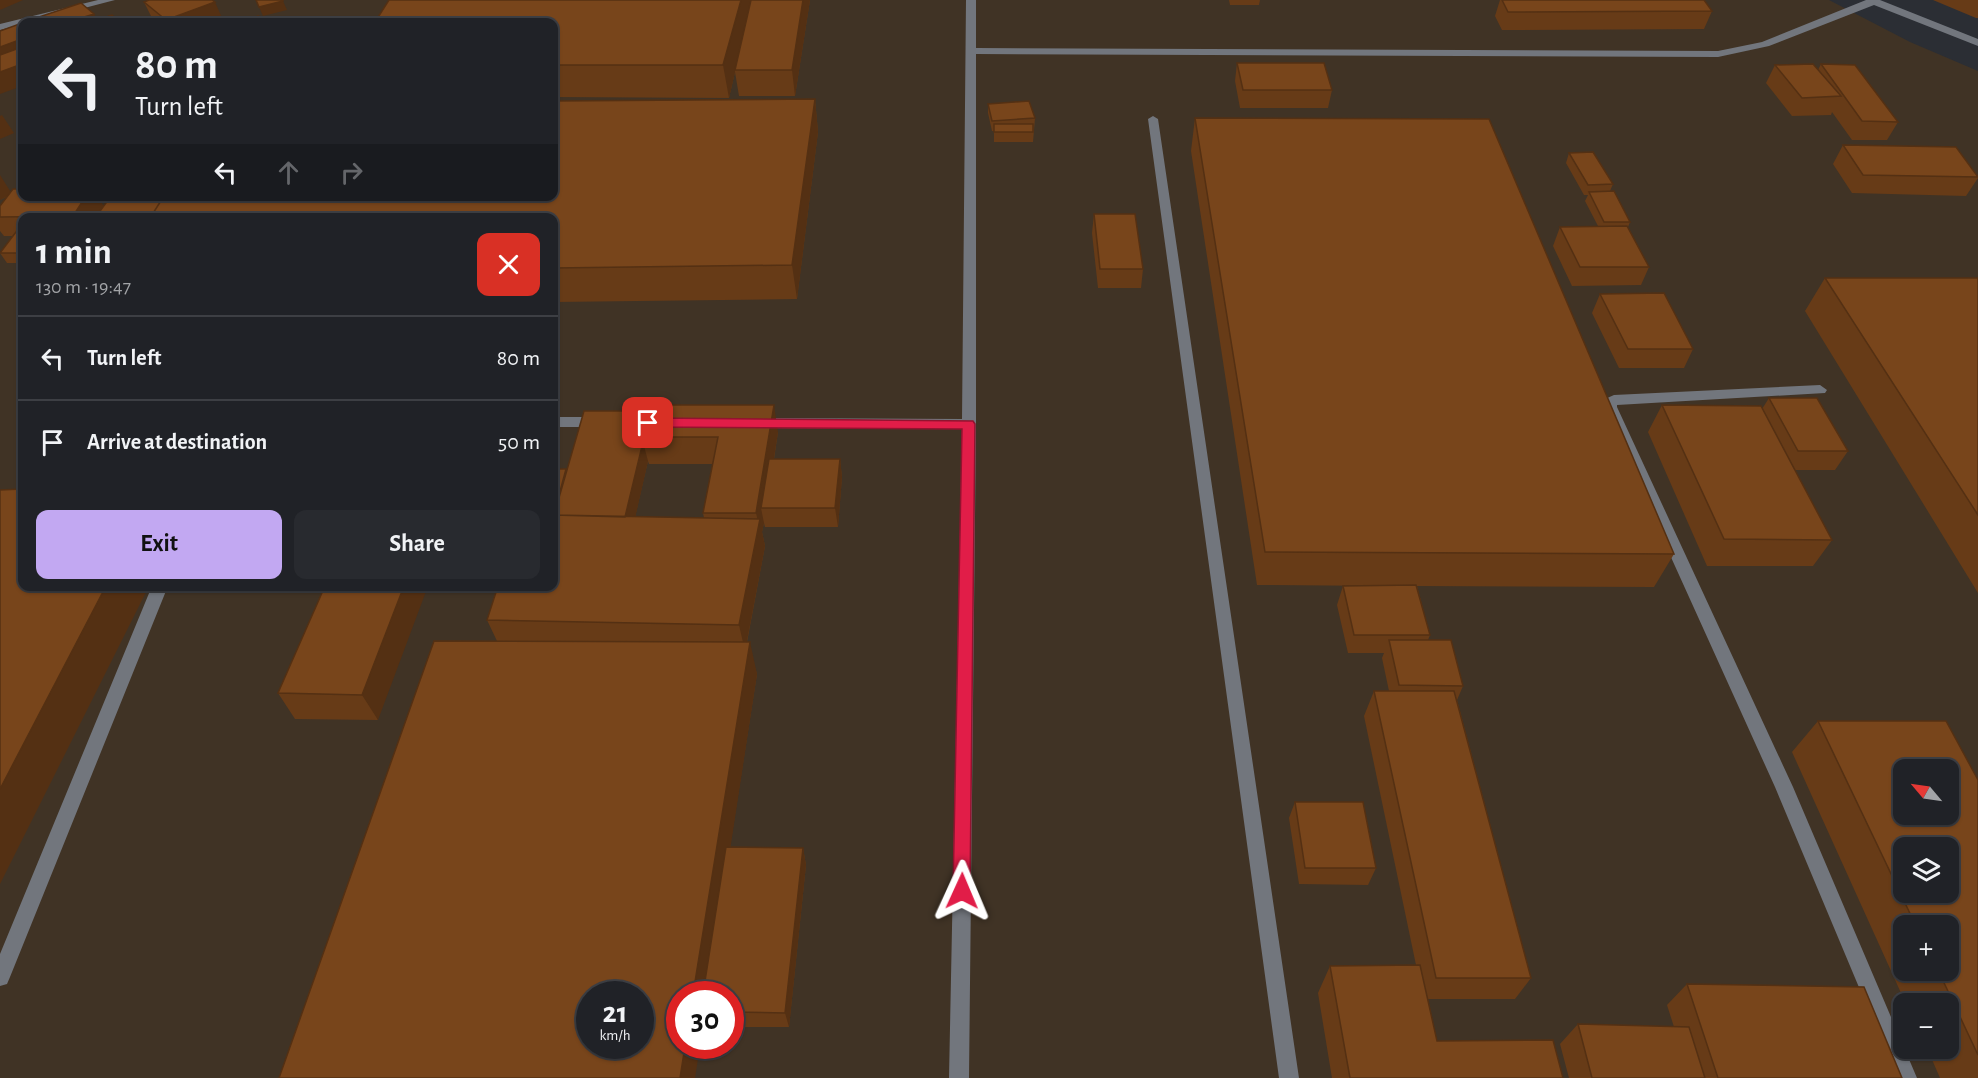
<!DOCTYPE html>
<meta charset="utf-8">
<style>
:root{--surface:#202227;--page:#282a2f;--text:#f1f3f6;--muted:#a2a4a7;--line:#3d3f44;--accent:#c2a8f2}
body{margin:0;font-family:"Alegreya Sans",sans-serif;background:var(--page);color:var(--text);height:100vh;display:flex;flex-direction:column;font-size:22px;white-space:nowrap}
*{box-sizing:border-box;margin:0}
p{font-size:20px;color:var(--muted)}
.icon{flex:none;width:33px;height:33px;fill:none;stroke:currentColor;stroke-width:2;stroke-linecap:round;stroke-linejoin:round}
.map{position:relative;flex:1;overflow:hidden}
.side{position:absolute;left:18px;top:213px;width:540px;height:378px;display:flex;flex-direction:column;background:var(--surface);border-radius:12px;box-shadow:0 2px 4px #0004,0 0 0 2px var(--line)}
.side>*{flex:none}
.banner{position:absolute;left:18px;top:18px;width:540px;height:183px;border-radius:12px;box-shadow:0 2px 4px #0004,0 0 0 2px var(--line);background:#202227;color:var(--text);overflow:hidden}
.needle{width:39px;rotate:299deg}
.fabs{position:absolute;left:1893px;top:759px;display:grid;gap:12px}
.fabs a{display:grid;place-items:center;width:66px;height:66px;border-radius:12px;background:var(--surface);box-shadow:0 2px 4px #0004,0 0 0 2px var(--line);font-size:30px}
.speed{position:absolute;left:576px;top:981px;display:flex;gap:12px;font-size:30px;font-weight:700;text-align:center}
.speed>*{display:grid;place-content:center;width:78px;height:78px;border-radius:50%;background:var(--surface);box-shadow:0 2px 4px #0004,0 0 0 2px var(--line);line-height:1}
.speed small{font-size:15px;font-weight:400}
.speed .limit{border:9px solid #d22;background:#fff;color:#111}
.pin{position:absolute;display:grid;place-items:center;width:51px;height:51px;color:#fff;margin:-26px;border-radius:12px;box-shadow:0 3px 9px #0006}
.me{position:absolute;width:66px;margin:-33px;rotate:1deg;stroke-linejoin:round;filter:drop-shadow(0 0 4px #0008)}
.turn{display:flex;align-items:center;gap:21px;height:126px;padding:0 18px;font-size:27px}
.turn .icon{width:78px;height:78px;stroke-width:2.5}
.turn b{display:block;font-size:42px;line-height:51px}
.lanes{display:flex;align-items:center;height:57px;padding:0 18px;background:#0003;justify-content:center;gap:30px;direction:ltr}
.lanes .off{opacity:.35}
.round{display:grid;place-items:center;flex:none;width:63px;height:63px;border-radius:12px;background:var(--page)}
.overview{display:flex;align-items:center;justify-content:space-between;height:102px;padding:0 18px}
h1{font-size:36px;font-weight:600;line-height:45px}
.cta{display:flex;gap:12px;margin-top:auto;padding:12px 18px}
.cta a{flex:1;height:69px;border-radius:12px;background:var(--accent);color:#111;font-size:24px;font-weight:600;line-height:69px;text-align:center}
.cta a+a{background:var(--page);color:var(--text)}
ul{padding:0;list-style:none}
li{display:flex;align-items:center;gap:18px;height:84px;padding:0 18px;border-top:2px solid var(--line)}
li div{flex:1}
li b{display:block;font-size:22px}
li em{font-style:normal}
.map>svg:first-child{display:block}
.industrial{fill:#403325;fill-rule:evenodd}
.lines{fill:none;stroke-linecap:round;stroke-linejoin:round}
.minor{fill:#72767d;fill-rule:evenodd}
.wall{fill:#673b17;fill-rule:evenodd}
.shaded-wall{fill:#543013}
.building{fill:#78451b;stroke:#543013;stroke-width:1.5;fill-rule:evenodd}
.route{fill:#e11d48;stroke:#92132f;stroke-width:1.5}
</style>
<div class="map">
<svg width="1978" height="1078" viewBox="0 0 1978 1078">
<rect width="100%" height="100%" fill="#2b2e34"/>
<!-- industrial -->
<path class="industrial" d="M0,0H1829L1910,42L1978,71V1078H0ZM22,22H554V196H22ZM22,218H554V586H22ZM1904,770H1948V814H1904ZM1904,848H1948V892H1904ZM1904,926H1948V970H1904ZM590,994H640V1046H590ZM680,994H730V1046H680ZM1904,1004H1948V1048H1904Z"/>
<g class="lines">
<!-- minor -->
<path class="minor" d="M98,0H115L0,30V24Z
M966,0H976V48L1718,51L1762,42L1866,0H1880L1978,39V46L1874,5L1769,46L1718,57L976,54V424L969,1078H949L962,429L756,428L749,423L756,418L962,419Z
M1153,116L1158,119L1299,1078H1279L1148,119Z
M1820,385L1827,390L1825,393L1617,405V407L1793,787L1917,1078H1897L1775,787L1603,407L1605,399L1614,395Z
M554,417H600L607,422L600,427H554Z
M152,586H168L10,977L7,984L0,986V954Z"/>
</g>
<!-- wall -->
<path class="wall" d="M810,0L795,96H739L735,72L729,98L554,97V22Z
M1229,0H1260L1259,5H1230Z
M1500,0H1704L1712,11L1704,29L1502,30L1495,16Z
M1933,0H1978V18H1976Z
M144,2L223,20L217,22H156L153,20Z
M1237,63L1332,90L1328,108H1240L1235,81Z
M1821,64L1898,122L1887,140H1852L1832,112L1831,115L1792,116L1766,83L1775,65L1818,70Z
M815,99L818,132L797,299L554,302V218H22V263H7L0,253L13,236H4L0,231V206L8,196L0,200L11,192L22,196H98L103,206Z
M988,104L1035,118L1033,142H994V131H992L988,113Z
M1195,118L1674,554L1654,587L1417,586L1430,635L1428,640L1463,686L1457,700L1531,978L1515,999H1428L1437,1041L1563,1078H1332L1318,993L1330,966L1416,965L1364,716L1374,691H1389L1382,658L1384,653H1348L1337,605L1343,586H1387L1257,585L1191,151Z
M1843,145L1978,176V178L1966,196L1852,193L1833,164Z
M1569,153L1613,184L1610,191L1630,222L1628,227L1649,267L1641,285L1572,286L1553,246L1560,227L1598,226L1585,201L1588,195H1584L1566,163Z
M1094,214L1143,269L1141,288H1098L1092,233Z
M1825,278H1978V593L1805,311Z
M1600,294L1693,349L1684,368H1619L1592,313Z
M1769,398L1848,451L1835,470H1795L1832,540L1813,566H1707L1648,432L1662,405L1762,409Z
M648,411L778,432L774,459H840L842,477L838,527H765L764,523L762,532L765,546L747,642L757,674L730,847L803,848L806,865L789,1027H730V994L497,641L487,620L566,469L567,472ZM648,461L649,464H713L703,513L704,518L635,517Z
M325,586L378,720L295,719L278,693Z
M1818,721L1978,780V1078H1940L1927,1048H1948V1004H1906L1792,752ZM1904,926H1948V970H1904Z
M1295,802L1376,868L1368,885L1299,884L1289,818Z
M1687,984L1902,1078H1569L1560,1044L1578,1024L1674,1027L1667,1005Z"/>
<!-- shaded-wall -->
<path class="shaded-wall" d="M0,0H23L0,10Z
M741,0H754L735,70V72L729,98L723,65Z
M803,0H810L795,96L792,70Z
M283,1L287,10L263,16L259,7Z
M215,2L223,20L217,22H167L166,20Z
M94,14L98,22H68Z
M22,39V60L0,69V47Z
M22,64V86L0,94V72Z
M815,99L818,132L797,299L792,265Z
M2,115L14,133L0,139V116Z
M0,175L12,194L0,200Z
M81,196H98L104,207L96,218H74L73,216Z
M774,405L778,432L766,508H761L764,523L762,532L765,546L745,651L739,625L759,526L756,513Z
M643,442L648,461L631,536L625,517Z
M840,459L842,477L838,527L835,508Z
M566,469L569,479L554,517V514Z
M106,586H149L0,884V789Z
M404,586H428L378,720L362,695Z
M750,642L757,674L708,994H693Z
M803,848L806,865L789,1027L785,1013Z
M685,1046H700L695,1078H680Z"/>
<!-- building -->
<path class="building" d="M149,0H212L215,2L166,20L144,2Z
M256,0H283V1L259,7Z
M389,0H741L723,65H554V22H375Z
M751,0H803L792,70H735Z
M1502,0H1704L1712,11L1508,12Z
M81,3L94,14L68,22H24Z
M112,15L121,22H91Z
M258,16L268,22H241Z
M22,23V39L0,47V31Z
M22,47V64L0,72V55Z
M1237,63H1324L1332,90H1243Z
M1813,64L1841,96L1802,98L1775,65Z
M1821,64L1855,65L1898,122L1862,121Z
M815,99L792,265L554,268V218H150L164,196H554V101Z
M1029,101L1035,118L992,121L988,104Z
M1195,118L1489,119L1674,554L1265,552Z
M994,124H1033V132H994Z
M1843,145L1956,147L1978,177L1863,175Z
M1593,152L1613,184L1588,185L1569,153Z
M13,189H22V196H86L73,216L0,217V206Z
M1614,191L1630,222H1604L1589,192Z
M111,196H164L150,218H95Z
M1094,214H1135L1143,269H1100Z
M1627,226L1649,267H1580L1560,227Z
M19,228H22V253H0Z
M1825,278H1978V515Z
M1664,293L1693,349H1628L1600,294Z
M1769,398H1817L1848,451H1798Z
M650,405H774L756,513H703L718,437H642Z
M1662,405L1761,406L1832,540L1724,539Z
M584,411H648L642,437L643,442L625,517L554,515Z
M769,459H840L835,508H761Z
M554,469H566L554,514Z
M22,489V586H106L0,789V490Z
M554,515L760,519L739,625L487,620L498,586H554Z
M1416,585L1430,635H1354L1343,586Z
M325,586H404L362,695L278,693Z
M1389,640H1451L1463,686L1399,685Z
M434,641L750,642L693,994H680V1046H685L680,1078H279ZM590,994H640V1046H590Z
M1374,691H1454L1531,978H1436Z
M1818,721H1946L1978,780V1055L1938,970H1948V926H1916ZM1904,770H1948V814H1904ZM1904,848H1948V892H1904Z
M1295,802H1363L1376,868H1305Z
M726,847L803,848L785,1013L730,1012V994H703Z
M1420,965L1437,1041L1553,1040L1563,1078H1350L1330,966Z
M1687,984L1864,987L1902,1078H1718Z
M1578,1024L1689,1027L1705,1078H1592Z"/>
<!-- route -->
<path class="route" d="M648,418L973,421L975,424L970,891L968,897L962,899L956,897L953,891L962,429L648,427L641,423Z"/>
</svg>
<div class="fabs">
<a><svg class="needle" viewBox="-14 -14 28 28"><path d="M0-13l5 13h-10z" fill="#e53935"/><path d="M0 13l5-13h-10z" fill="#a2a4a7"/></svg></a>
<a><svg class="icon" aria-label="layers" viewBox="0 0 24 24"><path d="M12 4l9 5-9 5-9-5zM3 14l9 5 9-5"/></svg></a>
<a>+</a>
<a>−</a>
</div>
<div class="speed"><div>21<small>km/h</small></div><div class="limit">30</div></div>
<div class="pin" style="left:648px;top:423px;background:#d93025"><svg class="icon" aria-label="arrive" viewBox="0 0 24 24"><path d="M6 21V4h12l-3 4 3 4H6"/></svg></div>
<svg class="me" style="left:962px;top:891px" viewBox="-20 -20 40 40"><path d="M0-17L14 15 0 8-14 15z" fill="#e11d48" stroke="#fff" stroke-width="4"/></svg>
<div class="banner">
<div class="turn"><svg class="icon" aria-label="left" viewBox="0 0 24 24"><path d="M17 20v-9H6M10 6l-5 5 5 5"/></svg><div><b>80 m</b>Turn left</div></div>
<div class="lanes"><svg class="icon" aria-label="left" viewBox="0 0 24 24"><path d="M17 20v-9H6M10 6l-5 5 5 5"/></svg><svg class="icon off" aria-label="ahead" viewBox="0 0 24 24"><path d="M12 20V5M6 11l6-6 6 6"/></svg><svg class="icon off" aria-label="right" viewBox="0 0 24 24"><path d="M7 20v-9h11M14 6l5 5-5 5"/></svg></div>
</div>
<section class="side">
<div class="overview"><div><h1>1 min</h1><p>130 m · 19:47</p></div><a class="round" style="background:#d93025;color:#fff"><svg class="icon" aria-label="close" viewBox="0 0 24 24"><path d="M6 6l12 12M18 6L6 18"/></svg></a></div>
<ul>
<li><svg class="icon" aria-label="left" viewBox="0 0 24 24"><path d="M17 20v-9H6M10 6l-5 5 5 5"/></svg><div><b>Turn left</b></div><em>80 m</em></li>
<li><svg class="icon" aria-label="arrive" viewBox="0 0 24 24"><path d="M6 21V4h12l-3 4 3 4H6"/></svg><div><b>Arrive at destination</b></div><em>50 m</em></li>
</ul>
<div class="cta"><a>Exit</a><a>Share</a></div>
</section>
</div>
